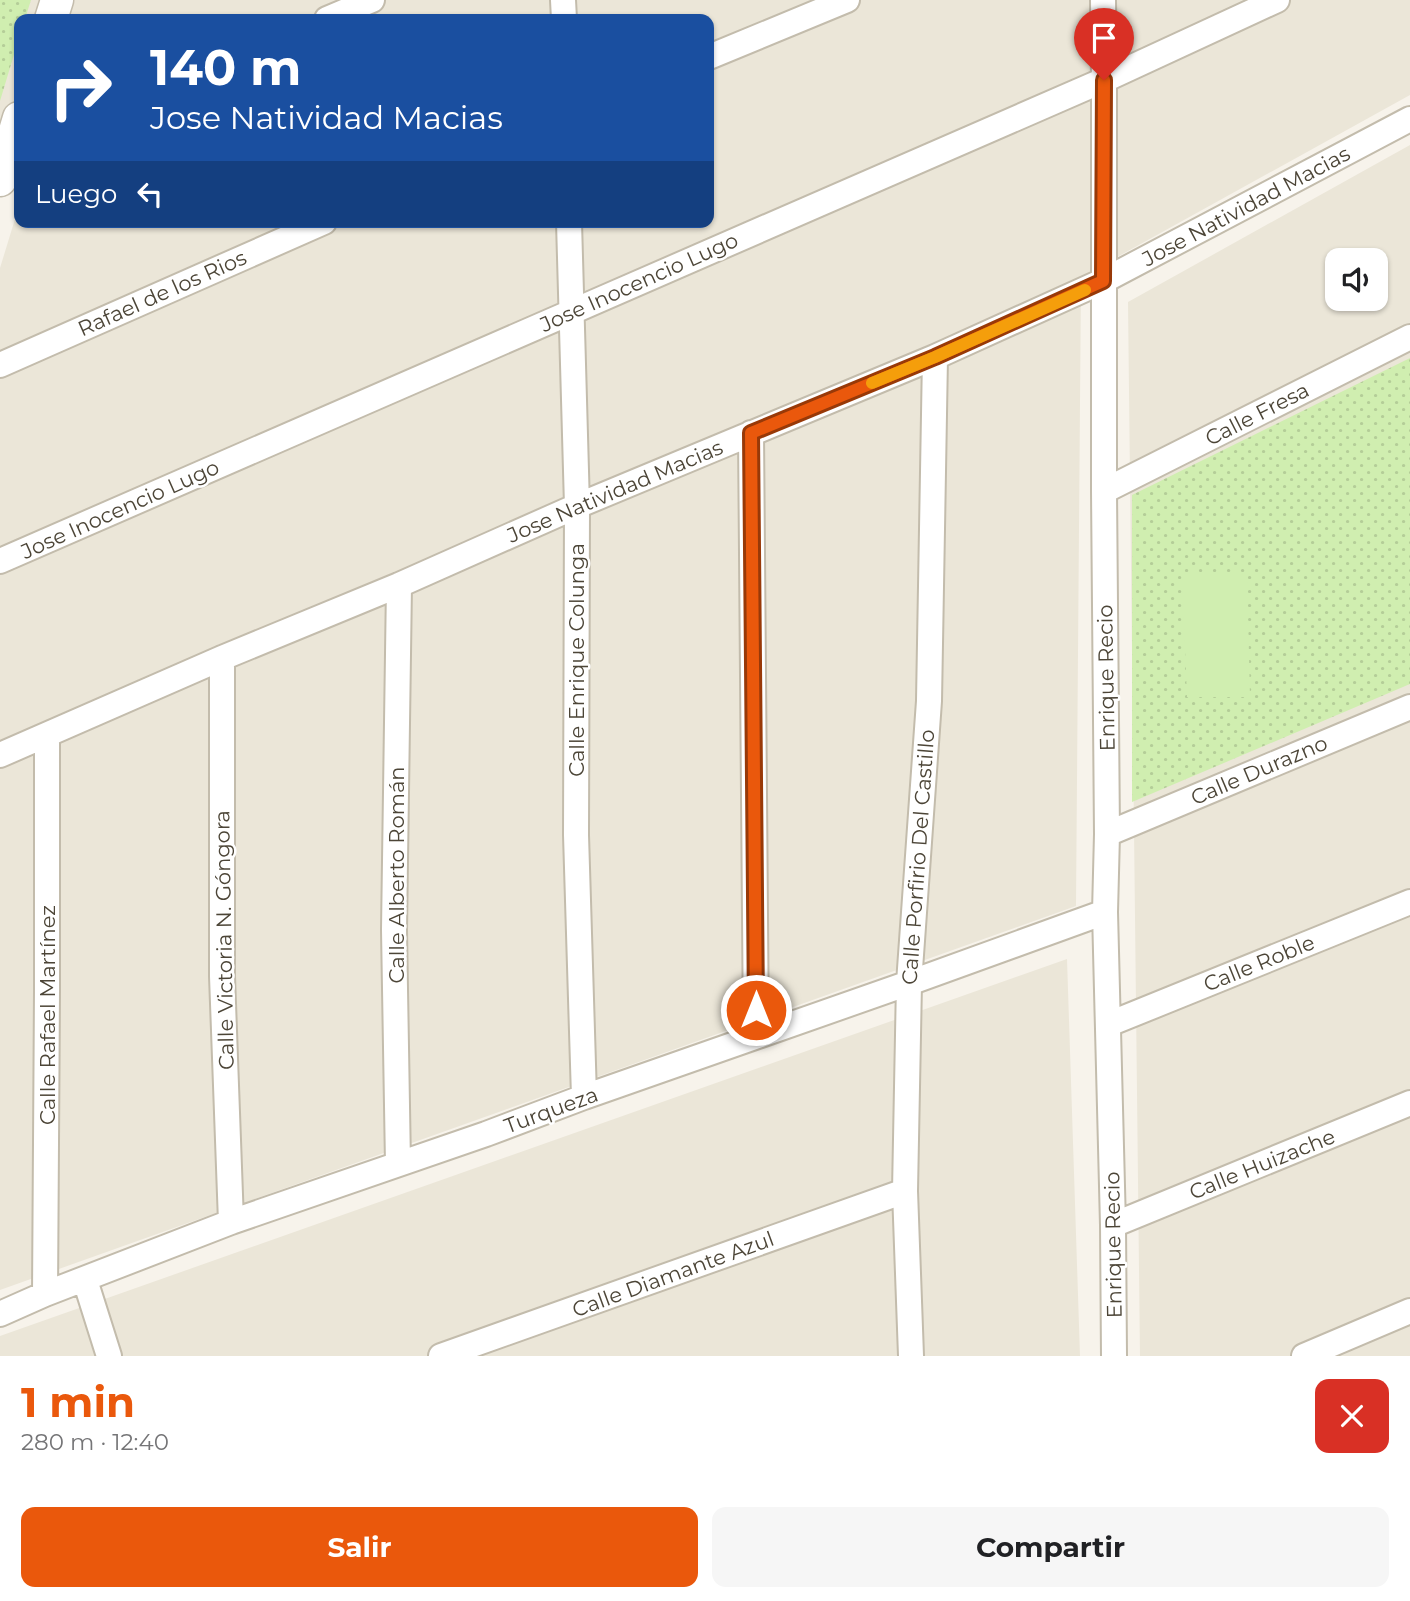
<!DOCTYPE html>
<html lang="es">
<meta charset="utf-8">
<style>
:root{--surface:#fff;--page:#f6f6f6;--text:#202124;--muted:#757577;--accent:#ea580c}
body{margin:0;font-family:Montserrat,sans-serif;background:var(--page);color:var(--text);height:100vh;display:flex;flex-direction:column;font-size:26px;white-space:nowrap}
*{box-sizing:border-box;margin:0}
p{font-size:23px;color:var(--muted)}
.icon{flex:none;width:38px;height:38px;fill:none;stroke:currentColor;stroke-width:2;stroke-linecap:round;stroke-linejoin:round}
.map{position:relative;height:1356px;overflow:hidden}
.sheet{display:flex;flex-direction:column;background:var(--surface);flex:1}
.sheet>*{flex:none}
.hud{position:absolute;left:14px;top:14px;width:700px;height:214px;border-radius:14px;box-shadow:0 2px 5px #0004;background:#1a4fa0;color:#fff;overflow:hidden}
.buttons{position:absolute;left:1325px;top:248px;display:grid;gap:14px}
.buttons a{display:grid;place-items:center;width:63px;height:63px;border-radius:14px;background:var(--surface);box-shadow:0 2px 5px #0004;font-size:35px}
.pin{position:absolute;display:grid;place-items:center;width:60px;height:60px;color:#fff;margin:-72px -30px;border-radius:50% 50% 50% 0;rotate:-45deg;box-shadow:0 0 7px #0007}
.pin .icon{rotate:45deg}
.me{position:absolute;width:77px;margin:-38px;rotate:0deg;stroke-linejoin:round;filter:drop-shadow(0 0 5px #0008)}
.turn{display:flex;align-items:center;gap:24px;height:147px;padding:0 21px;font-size:32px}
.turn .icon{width:91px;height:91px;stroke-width:2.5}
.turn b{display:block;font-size:49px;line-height:60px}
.then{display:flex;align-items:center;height:66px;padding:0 21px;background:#0003;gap:14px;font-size:26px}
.round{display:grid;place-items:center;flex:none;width:74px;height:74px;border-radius:14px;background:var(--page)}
.overview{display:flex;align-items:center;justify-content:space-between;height:119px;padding:0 21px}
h1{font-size:42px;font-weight:700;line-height:52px;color:var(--accent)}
.primary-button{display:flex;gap:14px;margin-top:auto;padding:14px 21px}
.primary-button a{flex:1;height:80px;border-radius:14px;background:var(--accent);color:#fff;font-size:28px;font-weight:700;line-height:80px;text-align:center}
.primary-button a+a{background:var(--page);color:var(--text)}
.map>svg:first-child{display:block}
.residential{fill:#ebe6d8;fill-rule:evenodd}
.grass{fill:url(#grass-dots)}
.pitch{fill:#d0eeb0}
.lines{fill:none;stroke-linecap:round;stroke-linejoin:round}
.minor-casing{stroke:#c3bcac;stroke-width:28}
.tertiary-casing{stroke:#c3bcac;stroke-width:35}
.minor{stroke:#fff;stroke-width:24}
.tertiary{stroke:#fff;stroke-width:32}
.route-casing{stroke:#983908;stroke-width:18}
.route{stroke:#ea580c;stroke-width:12}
.slow{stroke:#f59e0b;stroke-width:12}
.labels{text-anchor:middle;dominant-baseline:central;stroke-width:5;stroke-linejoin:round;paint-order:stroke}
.street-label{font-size:21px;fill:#4c4537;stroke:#fff}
</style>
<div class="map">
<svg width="1410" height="1356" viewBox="0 0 1410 1356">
<defs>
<pattern id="grass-dots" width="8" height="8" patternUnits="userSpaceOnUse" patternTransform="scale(1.75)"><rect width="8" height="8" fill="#d0eeb0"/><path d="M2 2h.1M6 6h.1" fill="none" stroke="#b4cd98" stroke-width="1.8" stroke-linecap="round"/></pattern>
</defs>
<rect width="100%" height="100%" fill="#f7f3eb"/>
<!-- residential -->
<path class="residential" d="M0,0H1410V95L1081,277L1076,906L0,1290V268L19,206V222H709V19H19V125L0,134Z
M1410,145V1356H1140L1128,302ZM1337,261H1376V299H1337Z
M1067,959L1080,1356H0V1336Z"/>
<!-- grass -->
<path class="grass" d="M0,0H31L25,19H19V38L0,101Z
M1410,358V684L1132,802V495Z"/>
<!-- pitch -->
<path class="pitch" d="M1182,573H1247L1250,697H1187Z"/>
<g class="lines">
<!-- minor casing -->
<g class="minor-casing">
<path id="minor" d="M563,0L564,19
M1103,0L1104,80V491L1107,834L1105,912L1113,1225L1114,1356
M327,19L372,0
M709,57L847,0
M569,222L577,506L576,835L584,1097
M0,365L324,222
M751,433L756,1036
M1104,491L1410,337
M0,561L1104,80L1277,0
M222,658V976L231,1222
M0,755L222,658L399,585L577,506L935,357L1103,281L1410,119
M1107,834L1410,707
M1109,1024L1410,902
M398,1164L394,930L399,585
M1113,1225L1410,1103
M85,1280L109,1356
M45,1294L47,991V736
M0,1314L45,1294L231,1222L486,1134L584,1097L909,983L1105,912
M441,1356L905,1191
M911,1356L905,1191L909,983L929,701L935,357
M1304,1356L1410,1311"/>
</g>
<!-- tertiary casing -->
<g class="tertiary-casing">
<path id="tertiary" d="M51,19L57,0
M0,180L19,118"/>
</g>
<!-- minor -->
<use href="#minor" class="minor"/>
<!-- tertiary -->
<use href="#tertiary" class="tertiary"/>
</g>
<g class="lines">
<!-- route casing -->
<g class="route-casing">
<path id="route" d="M756,1010L751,433L935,357L1103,281L1104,80"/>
</g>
<!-- route -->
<use href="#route" class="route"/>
<!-- slow -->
<path class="slow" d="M872,383L935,357L1085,290"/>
</g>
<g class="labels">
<!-- street labels -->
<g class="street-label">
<text transform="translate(1246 206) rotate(-28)">Jose Natividad Macias</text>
<text transform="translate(639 282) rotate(-24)">Jose Inocencio Lugo</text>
<text transform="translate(162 293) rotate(-24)">Rafael de los Rios</text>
<text transform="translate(1257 414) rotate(-27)">Calle Fresa</text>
<text transform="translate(615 491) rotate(-23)">Jose Natividad Macias</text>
<text transform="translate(120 509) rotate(-24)">Jose Inocencio Lugo</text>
<text transform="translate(576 660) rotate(-90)">Calle Enrique Colunga</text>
<text transform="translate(1106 678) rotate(-91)">Enrique Recio</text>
<text transform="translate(1259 770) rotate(-23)">Calle Durazno</text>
<text transform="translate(918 857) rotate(-86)">Calle Porfirio Del Castillo</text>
<text transform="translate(396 875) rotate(-90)">Calle Alberto Román</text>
<text transform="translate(224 940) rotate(-91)">Calle Victoria N. Góngora</text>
<text transform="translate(1259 963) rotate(-22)">Calle Roble</text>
<text transform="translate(47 1015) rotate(-90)">Calle Rafael Martínez</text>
<text transform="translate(551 1110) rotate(-20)">Turqueza</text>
<text transform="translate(1262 1164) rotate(-22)">Calle Huizache</text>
<text transform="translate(1113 1245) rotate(-91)">Enrique Recio</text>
<text transform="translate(673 1274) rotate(-20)">Calle Diamante Azul</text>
</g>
</g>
</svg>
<div class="buttons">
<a><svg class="icon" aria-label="sound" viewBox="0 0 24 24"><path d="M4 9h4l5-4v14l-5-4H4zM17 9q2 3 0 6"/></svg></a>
</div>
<div class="pin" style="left:1104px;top:80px;background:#d93025"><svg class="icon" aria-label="arrive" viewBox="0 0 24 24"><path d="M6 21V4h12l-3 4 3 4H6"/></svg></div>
<svg class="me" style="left:756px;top:1010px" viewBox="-20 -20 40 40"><circle r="17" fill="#ea580c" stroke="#fff" stroke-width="3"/><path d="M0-11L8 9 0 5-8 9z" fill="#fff"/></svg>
<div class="hud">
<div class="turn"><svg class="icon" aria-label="right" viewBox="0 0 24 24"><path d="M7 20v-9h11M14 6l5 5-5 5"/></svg><div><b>140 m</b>Jose Natividad Macias</div></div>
<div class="then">Luego<svg class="icon" aria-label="left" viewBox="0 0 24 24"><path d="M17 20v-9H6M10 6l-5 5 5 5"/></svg></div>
</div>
</div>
<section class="sheet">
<div class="overview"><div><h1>1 min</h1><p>280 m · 12:40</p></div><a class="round" style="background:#d93025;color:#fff"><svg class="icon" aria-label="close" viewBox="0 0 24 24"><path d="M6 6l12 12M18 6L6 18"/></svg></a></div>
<div class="primary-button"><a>Salir</a><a>Compartir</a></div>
</section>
